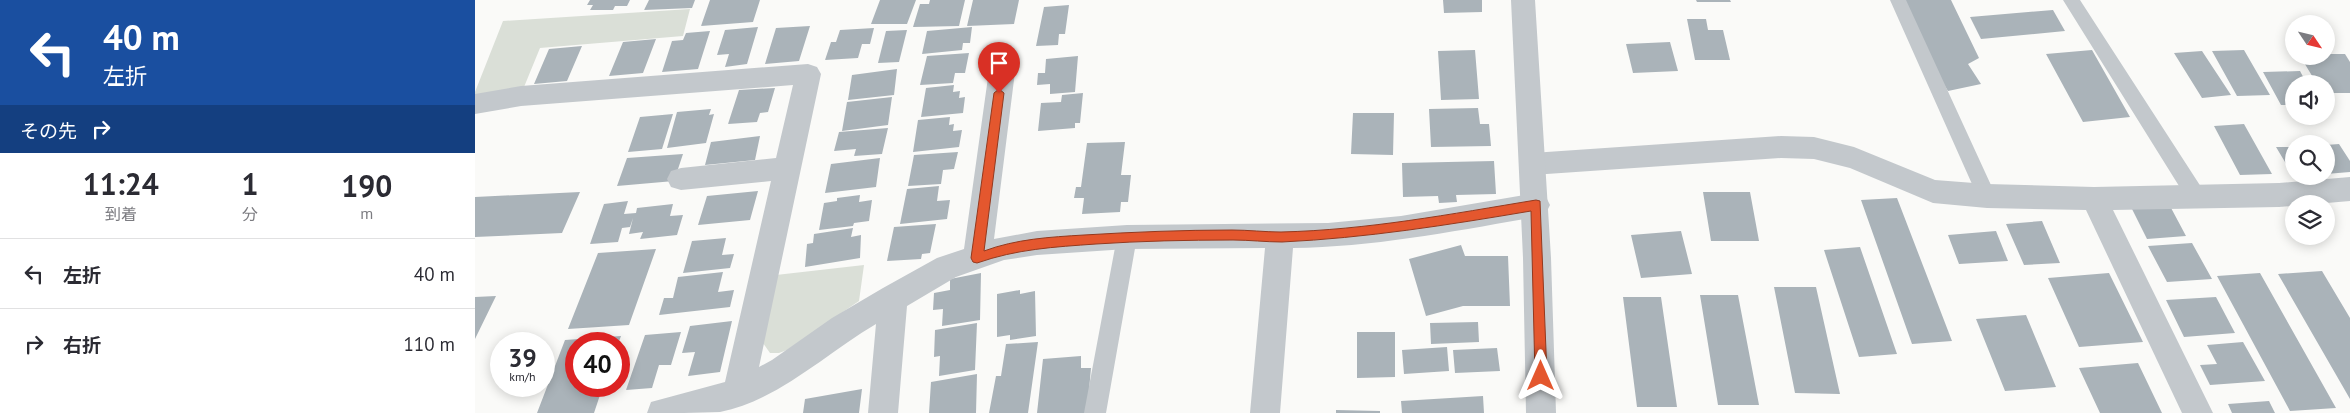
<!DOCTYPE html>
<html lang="ja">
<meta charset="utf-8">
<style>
:root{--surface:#fff;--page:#f7f7f7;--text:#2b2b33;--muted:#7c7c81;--line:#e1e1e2}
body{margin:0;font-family:"PT Sans","Noto Sans JP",sans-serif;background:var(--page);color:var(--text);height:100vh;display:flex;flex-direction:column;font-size:19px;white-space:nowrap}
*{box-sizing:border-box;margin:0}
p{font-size:16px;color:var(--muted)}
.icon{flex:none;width:28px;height:28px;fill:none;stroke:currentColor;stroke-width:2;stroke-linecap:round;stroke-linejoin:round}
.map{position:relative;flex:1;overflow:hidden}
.sheet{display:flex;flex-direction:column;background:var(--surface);width:475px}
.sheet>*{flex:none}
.hud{background:#1a4fa0;color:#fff;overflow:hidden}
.needle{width:32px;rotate:125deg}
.buttons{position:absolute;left:1810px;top:15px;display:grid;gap:10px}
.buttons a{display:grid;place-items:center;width:50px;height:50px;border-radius:50%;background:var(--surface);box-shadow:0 2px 12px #0003;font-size:25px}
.speed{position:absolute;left:15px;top:332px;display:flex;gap:10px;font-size:25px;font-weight:700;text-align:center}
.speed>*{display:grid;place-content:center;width:65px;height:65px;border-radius:50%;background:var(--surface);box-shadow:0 2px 12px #0003;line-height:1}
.speed small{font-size:12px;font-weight:400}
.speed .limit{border:8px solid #d22;background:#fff;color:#111}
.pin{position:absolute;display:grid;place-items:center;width:42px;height:42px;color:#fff;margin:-51px -21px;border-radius:50% 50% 50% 0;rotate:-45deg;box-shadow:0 0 5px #0007}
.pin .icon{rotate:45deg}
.me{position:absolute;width:55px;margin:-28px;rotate:0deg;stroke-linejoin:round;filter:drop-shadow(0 0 4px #0008)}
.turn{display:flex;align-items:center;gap:18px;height:105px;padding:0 20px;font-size:22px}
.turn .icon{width:65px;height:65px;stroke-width:2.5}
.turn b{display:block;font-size:35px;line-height:42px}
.then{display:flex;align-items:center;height:48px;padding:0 20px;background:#0003;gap:10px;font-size:19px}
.eta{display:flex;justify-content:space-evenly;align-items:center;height:85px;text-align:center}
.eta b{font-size:30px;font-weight:700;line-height:35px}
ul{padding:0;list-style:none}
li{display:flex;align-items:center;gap:15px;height:70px;padding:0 20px;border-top:1px solid var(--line)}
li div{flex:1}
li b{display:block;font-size:19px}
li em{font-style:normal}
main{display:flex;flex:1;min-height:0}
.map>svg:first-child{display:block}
.green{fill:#dadfd7}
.building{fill:#aab3b9}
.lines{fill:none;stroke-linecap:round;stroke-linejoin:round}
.service{fill:#c3c8cc;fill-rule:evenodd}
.minor{fill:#c3c8cc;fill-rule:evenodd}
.tertiary{fill:#c3c8cc;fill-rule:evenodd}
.route{fill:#e4572e;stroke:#94391e}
</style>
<main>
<section class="sheet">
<div class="hud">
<div class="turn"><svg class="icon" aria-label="left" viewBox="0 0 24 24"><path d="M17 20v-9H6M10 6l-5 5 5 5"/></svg><div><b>40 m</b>左折</div></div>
<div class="then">その先<svg class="icon" aria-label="right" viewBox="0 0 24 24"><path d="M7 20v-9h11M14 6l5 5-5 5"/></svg></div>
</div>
<div class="eta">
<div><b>11:24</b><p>到着</p></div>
<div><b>1</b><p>分</p></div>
<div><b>190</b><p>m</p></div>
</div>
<ul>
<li><svg class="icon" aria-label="left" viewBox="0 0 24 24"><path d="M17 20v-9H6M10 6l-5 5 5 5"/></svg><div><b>左折</b></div><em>40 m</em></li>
<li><svg class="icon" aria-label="right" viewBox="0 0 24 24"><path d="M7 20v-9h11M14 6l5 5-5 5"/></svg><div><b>右折</b></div><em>110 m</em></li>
</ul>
</section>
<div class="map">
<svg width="1875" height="413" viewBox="0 0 1875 413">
<rect width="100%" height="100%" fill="#fafaf8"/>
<!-- green -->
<path class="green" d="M215,9L208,36L65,48L49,87L0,97V92L28,21Z
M389,265L384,301L312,350L304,353H295L288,343L301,275Z"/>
<!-- building -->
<path class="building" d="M115,0H155L152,6H140L138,10H115L118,5H112Z
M174,0H220L217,8L169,10Z
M235,0H285L278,22L226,26Z
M405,0H441L432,24H396Z
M455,0H490L484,26L438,27L445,4H454Z
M498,0H544L539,24L492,26Z
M968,0H1007V12L969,13Z
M1221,0H1255L1256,2H1222Z
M1426,0H1476L1504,58L1493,64L1506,84L1473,91L1454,61Z
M594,5L590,34H584L583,45L561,46L569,7Z
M1578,10L1590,31L1506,39L1495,17Z
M1212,19H1231L1233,30H1248L1255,60H1220Z
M335,26L324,61L290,64L301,28Z
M283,27L272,64L250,67L254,54L242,55L250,30Z
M497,27L495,43H488L487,50L447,54L452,31Z
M399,28L395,44H387L383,58L350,60L356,42H361L365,30Z
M432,30L424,62L403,63L411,31Z
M235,31L223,69L187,72L197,41L208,40L211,33Z
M181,39L168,73L134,76L148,42Z
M1195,42L1203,71L1158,73L1151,44Z
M107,46L92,81L59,84L74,49Z
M1000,50L1004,99L966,100L963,51Z
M1617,50L1655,117L1608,122L1571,54Z
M1769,50L1795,95L1762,96L1737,51Z
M1727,51L1756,95L1727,98L1699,53Z
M494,53L490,73H480L478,83L445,85L452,56Z
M1851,54H1870L1875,62V93H1851V84H1842L1825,56H1851Z
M603,56L600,92L575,94V84L562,85L563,73H570L571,59Z
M422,69L419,95L373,100L377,75Z
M1825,71L1832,84H1819V105H1806L1788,72Z
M479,85L478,92L485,91L484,98L490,97L488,113L446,117L451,88Z
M300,88L293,112L285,113L282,122L253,124L264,90Z
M608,93L605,123H600V128L563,131L566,103L586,102L587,95Z
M417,97L413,125L367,131L372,102Z
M1003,108L1005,124H1014L1016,146L956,147L954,109Z
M236,109L234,115L239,114L231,143L192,148L202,112Z
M878,113H919L918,155L876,154Z
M198,114L187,149L153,152L165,117Z
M475,117L474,125L479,124L478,131L487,130L484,147L438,152L443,120Z
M1769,124L1797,174L1765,175L1739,126Z
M413,128L407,154L379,156L381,149L359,151L364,132Z
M285,136L280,160L230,165L236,142Z
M650,142L646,175H656L653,202H646L645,212L607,214L609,198H599L601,187H606L612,143Z
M1864,144L1875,161V172L1851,174V145Z
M1801,147H1819V177Z
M483,152L479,169L468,170L466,184L433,186L439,155Z
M208,154L199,181L142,186L152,158Z
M405,158L401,187L350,193L356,164Z
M1019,161L1021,194L981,195L982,202L964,203L963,196L928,197L927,163Z
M464,186L462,201L475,200L472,219L425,224L432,189Z
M283,191L275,220L223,225L232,196Z
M105,192L87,233L0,237V197Z
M1228,192H1275L1284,241H1236Z
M385,195L384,202L397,200L394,221L379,223L378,226L344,230L349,203L362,201V198Z
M1422,198L1477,341L1437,344L1386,200Z
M153,201L149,214L161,213L162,208L198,204L195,216L208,215L202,235L165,239L168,232L154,234L158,218L155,227L147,228L143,242L115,244L129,204Z
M1695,206L1711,236L1672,239L1657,209Z
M1567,221L1585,263L1549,265L1531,224Z
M461,224L455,253L447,254L446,259L412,261L419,227Z
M378,228L376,237L386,235L385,258L330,267L332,244L338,243L339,234Z
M1206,231L1217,274L1166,278L1156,235Z
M1521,231L1533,261L1484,264L1473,235Z
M251,238L247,255L259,254L255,268L208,273L217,241Z
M1717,243L1737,279L1692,282L1673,246Z
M986,245L990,256H1033L1035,306H988L951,316L934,259Z
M1385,247L1422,354L1384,357L1349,250Z
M181,249L154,325L93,329L123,253Z
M1847,271L1875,318V399L1803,274Z
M248,272L243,292L259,290L255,307L184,315L189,298H198L203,277Z
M506,273L505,320L467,326L468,309L458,310L459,293L475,290V279Z
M1634,273L1668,342L1604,347L1573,278Z
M1785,273L1861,408L1815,411L1742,276Z
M1299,287H1341L1365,394L1320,393Z
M545,290V294L560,291L561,336L535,340V335L522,337V294Z
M1225,295H1263L1284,405H1243Z
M21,296L0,339V297Z
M1148,297H1186L1202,407H1162Z
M1741,297L1760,333L1709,337L1691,300Z
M1551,315L1581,387L1530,391L1501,319Z
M257,321L245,372L213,376L220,352L207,353L215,326Z
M1003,322L1004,342L956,344L955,323Z
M502,323L500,370L464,376L465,356L459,357L460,330Z
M206,332L196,365H184L177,388L151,390L170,335Z
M882,332H920V377L882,378Z
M146,336L143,344H101V386H128L119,413H62L90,340Z
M563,342L553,413H514L521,376H526L531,344Z
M1768,342L1790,381L1735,385L1725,365L1742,364L1732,345Z
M972,347L974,371L929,374L927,350Z
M1022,348L1025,371L980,373L978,350Z
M606,356V368H616L612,413H562L568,359Z
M1663,363L1687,413H1625L1604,368Z
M502,374L501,413H454L456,382Z
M387,389L384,413H328L330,399Z
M1008,396L1009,413H927L926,401Z
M1794,401L1800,413H1757L1753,404Z
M861,410L905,411V413H861Z"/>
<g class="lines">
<!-- service -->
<path class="service" d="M1415,0H1431L1521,196L1519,202L1512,204L1505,202Z
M1588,0H1605L1728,190L1730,196L1728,202L1721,204L1714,202Z
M652,229L659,231L662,237L631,413H609L642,237L645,231Z"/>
<!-- minor -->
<path class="minor" d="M529,46L538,49L542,56L519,239L562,231L652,225L853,223L926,216L1061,193L1071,197L1075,205L1071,213L1061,217C980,231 900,247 818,248L805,413H775L790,248L652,249L562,255L529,260L481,277L432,306L423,413H393L401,324C350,354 304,400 245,412C224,413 194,413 172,413L176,402L250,382L296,181L206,190L196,187L192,179L196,171L206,168L301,158L318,85L46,106L0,114V94L46,86L333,64L342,67L346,74L284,367L297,360L357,318L408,288L462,258L489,249L516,56L520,49Z
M1306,136L1339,137L1379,147L1460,180L1512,184L1619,187L1804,183L1875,177V201L1804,207L1638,210L1738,413H1707L1611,210L1512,208L1458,203L1375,168L1339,159L1306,158L1057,175L1048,172L1044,164L1048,156L1057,153Z"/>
<!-- tertiary -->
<path class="tertiary" d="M1036,0H1060L1076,258L1081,413H1051L1048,258Z"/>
</g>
<!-- route -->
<path class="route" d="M524,89L529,93L509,251C541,239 575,237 609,235C658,232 708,230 757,230C773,230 790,232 806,232C892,230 976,214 1061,200L1065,201L1072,376L1070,381L1066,382L1062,381L1060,376L1056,211C973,225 891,238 807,242C791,242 774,240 758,240C712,240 666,241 621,244C579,247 542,249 502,263L498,262L496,258L519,93Z"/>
</svg>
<div class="buttons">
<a><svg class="needle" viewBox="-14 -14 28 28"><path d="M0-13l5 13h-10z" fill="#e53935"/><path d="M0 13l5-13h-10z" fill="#7c7c81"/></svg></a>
<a><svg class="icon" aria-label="sound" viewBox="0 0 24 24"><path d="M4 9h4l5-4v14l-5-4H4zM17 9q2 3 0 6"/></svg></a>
<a><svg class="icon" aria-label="search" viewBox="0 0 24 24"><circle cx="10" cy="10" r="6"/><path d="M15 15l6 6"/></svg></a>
<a><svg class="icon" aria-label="layers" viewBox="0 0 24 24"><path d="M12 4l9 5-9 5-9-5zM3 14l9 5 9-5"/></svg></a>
</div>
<div class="speed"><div>39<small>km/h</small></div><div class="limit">40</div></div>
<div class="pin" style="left:524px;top:93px;background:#d93025"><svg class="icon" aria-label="arrive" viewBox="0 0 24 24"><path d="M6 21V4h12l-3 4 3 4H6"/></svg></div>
<svg class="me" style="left:1066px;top:376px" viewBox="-20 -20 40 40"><path d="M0-17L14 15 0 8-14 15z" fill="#e4572e" stroke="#fff" stroke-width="4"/></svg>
</div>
</main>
